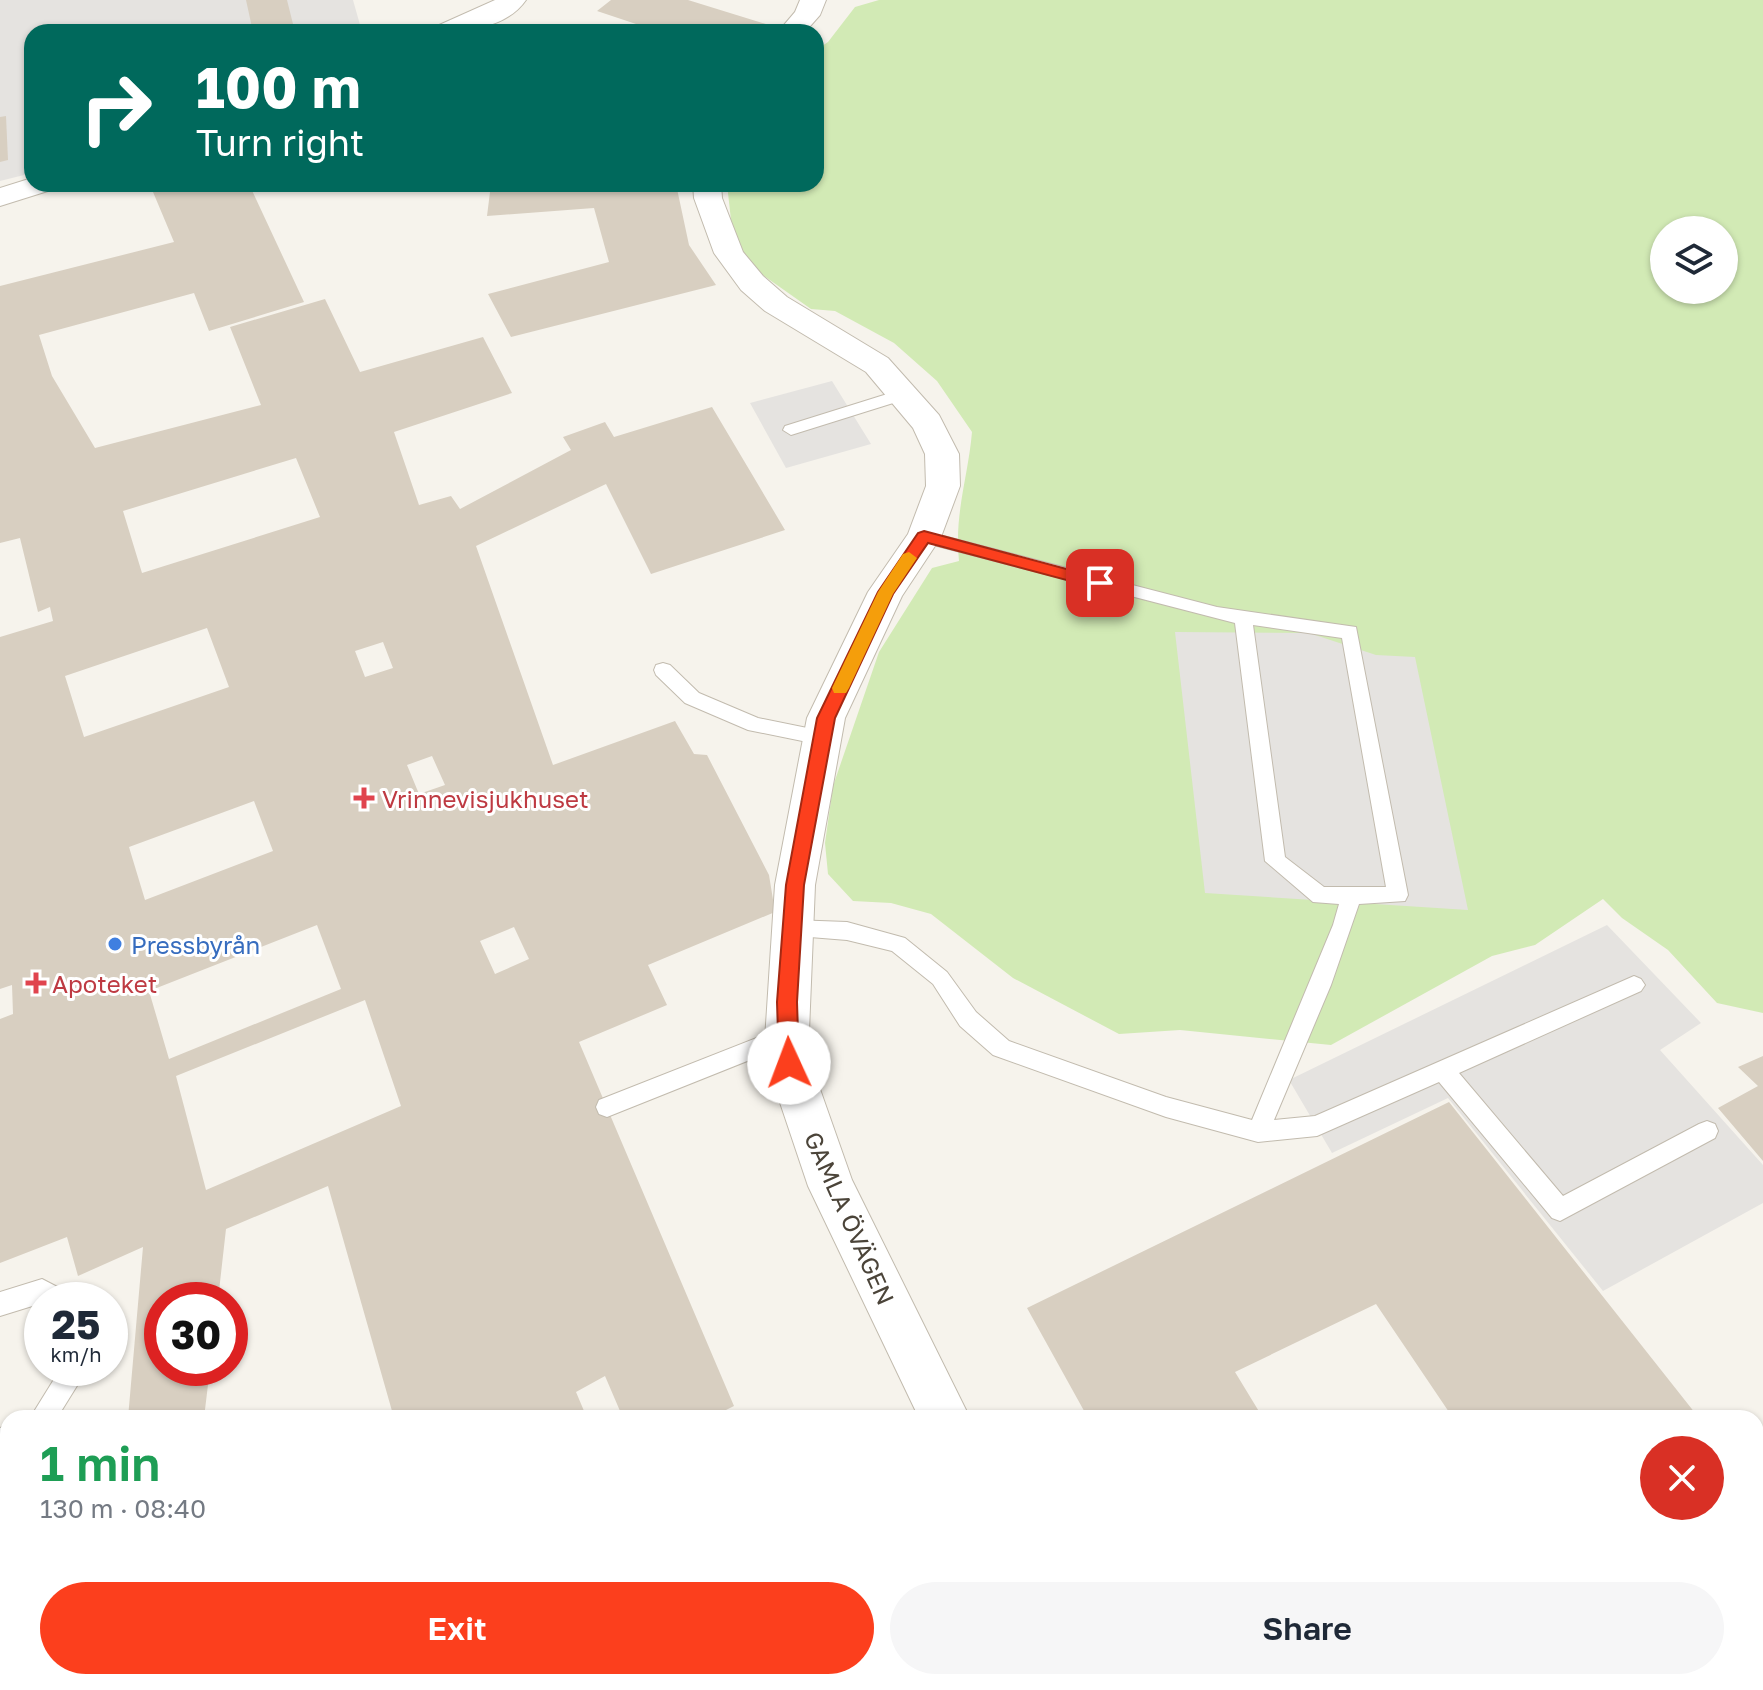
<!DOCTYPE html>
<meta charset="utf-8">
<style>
:root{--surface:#fff;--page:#f6f6f7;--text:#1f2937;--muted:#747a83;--accent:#fc3f1d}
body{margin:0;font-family:"Golos Text",sans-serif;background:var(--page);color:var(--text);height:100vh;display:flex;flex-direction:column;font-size:30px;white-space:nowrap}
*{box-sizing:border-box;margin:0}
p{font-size:26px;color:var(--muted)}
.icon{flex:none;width:44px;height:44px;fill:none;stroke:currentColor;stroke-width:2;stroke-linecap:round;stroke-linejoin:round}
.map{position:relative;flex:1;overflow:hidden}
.sheet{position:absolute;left:0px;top:1410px;width:1764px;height:280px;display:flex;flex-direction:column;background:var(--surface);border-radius:24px 24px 0 0;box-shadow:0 2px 6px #0004}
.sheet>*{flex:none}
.guide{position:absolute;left:24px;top:24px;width:800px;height:168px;border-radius:24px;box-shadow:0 2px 6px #0004;background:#00695c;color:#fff;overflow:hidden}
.fabs{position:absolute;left:1650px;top:216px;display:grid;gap:16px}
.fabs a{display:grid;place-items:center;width:88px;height:88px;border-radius:50%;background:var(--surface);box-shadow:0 2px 6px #0004;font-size:40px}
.speed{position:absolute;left:24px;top:1282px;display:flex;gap:16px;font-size:40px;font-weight:700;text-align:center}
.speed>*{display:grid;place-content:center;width:104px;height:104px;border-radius:50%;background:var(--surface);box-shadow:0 2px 6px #0004;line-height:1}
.speed small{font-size:20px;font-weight:400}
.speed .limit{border:12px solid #d22;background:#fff;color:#111}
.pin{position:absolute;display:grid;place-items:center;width:68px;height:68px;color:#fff;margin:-34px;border-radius:16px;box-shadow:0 4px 12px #0006}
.me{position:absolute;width:88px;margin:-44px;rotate:358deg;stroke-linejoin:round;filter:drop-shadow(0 0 6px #0008)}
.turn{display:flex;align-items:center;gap:28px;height:168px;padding:0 40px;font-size:36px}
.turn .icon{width:104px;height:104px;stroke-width:2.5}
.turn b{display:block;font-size:56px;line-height:68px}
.round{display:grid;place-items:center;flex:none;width:84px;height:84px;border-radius:42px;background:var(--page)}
.headline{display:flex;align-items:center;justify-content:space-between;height:136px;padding:0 40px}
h1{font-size:48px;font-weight:600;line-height:60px;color:#1e9e55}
.primary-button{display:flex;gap:16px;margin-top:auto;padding:16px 40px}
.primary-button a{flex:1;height:92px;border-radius:48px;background:var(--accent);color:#fff;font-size:32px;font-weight:600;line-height:92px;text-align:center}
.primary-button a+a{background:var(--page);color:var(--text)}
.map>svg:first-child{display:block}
.green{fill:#d2eab5;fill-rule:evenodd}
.parking{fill:#e5e3e0}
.building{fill:#d8cfc1;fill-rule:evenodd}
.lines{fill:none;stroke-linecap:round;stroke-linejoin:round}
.service-casing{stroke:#c2bbae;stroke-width:2}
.minor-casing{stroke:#c2bbae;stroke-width:2}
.service{fill:#fff;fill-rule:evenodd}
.minor{fill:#fff;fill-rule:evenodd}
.route{fill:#fc3f1d;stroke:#a42913;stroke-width:2}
.slow{fill:#f59e0b}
.health-dot{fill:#e0444e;stroke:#fff;stroke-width:3}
.shop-dot{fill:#3f7fe0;stroke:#fff;stroke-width:3}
.labels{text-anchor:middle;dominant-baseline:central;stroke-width:6;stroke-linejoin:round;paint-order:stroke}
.health-label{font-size:24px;fill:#be3a42;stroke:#fff;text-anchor:start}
.shop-label{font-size:24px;fill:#366cbe;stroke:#fff;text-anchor:start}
.street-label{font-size:24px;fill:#4b4439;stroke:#fff}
</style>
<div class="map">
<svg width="1763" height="1690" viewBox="0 0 1763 1690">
<rect width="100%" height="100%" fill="#f6f3ec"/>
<!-- green -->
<path class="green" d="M879,0H1763V1013L1717,1003L1668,950L1622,918L1603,899L1535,945L1492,956L1331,1045L1180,1030L1119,1034L1013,978L931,914L891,903L853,901L828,874L825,843L833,786L879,652L932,568L959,561C954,514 968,478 972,432L937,381L894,343L835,311L811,309L754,269L734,247L727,184H816V50L828,42L855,7ZM1664,230H1724V290H1664Z"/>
<!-- parking -->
<path class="parking" d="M0,0H353L362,32H32V173L0,181Z
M832,381L871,444L786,468L750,403Z
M1175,632L1309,633L1376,655L1415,657L1468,910L1205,893Z
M1607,925L1701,1023L1660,1050L1763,1165V1203L1603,1291L1448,1098L1332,1153L1289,1080Z"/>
<!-- building -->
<path class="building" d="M246,0H287L295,32H253Z
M611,0H688L769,25L761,32H660L597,11Z
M6,116L8,160L0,162V117Z
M186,184H200L202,188L249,184L304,302L209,331L194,293L39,335L52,376L95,448L261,405L230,327L325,299L360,372L483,337L512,393L394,432L419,505L451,496L460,509L571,450L563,437L605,422L614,437L712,407L785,530L651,574L606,484L476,546L553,765L675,721L694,754L707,755L769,875L775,912L648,965L667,1005L579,1042L734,1406L710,1418H623L605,1376L576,1392L587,1418H394L328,1186L226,1229L218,1300H162V1368H210L204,1418H128L143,1247L78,1276L67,1237L0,1263V1019L13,1014L12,985L0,989V637L53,621L50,607L38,612L20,538L0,543V286L174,242L153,192ZM296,458L320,517L142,573L123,511ZM207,628L229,687L84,737L65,676ZM383,642L393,668L365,677L355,651ZM432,756L445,785L419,794L407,765ZM254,801L273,851L145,900L129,847ZM317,925L341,989L169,1059L149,991ZM514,927L529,959L495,974L480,941ZM365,1000L401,1106L206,1190L176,1076Z
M491,184H676L689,245L716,285L511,337L488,294L609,262L594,208L487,216Z
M1763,1056V1161L1718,1108L1758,1086L1738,1067Z
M1449,1102L1699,1418H1453L1376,1304L1235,1372L1263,1418H1088L1027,1308Z
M1756,1490L1763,1499V1677L1756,1681Z
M8,1503V1587L0,1591V1507Z
M33,1682H284L286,1690H35Z
M454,1682H689L692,1690H456Z
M1234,1682H1755L1742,1690H1238Z"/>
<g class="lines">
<!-- service casing -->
<g class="service-casing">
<path id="service" d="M900,390L908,395L906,399L791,435L783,430L785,426Z
M924,531L1217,607L1356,627L1408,895L1405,901L1359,904L1331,985L1274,1120L1315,1116L1634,976L1641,979L1645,985L1641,991L1459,1073L1563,1196L1699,1124L1707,1121L1715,1124L1718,1131L1715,1138L1560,1221L1552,1218L1439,1082L1317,1136L1258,1142L1166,1117L993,1055L960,1026L933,984L892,951L847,940L785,935L782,929L785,923L792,920L847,922L905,938L947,972L976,1012L1009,1041L1166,1097L1252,1120L1333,925L1339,904L1313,902L1265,861L1235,623L918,541L915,537L918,533ZM1253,625L1342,638L1386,887H1324L1285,857Z
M663,663L670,665L699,693L758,718L822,731L832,738L822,745L748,730L685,703L656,675L654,670L656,665Z
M787,1026L795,1028L798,1035L795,1042L607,1117L599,1114L596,1107L599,1100Z
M42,1279L67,1292L71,1300H42V1303L0,1316V1292Z
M61,1368H88L57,1418H30Z
M8,1425V1451L0,1454V1428Z"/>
</g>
<!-- minor casing -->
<g class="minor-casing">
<path id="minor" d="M495,0H526C506,29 464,32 433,32L437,26Z
M800,0H826L820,15L805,32H778L795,12Z
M32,178V184H55L51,190L0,206V188Z
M693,184H721L722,198L743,252L763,276L787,297L888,358L939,415L959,454L960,486L941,537L902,596L845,718L815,885L808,1055L852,1180L970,1418H919L808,1186L764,1055L775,885L807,718L868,592L908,534L926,486L925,454L913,428L866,372L765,311L741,290L714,253L694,198Z
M1047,1682H1102L1105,1690H1050Z"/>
</g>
<!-- service -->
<use href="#service" class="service"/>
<!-- minor -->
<use href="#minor" class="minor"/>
</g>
<!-- route -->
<path class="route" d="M924,531L1100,578L1108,583L1100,589L928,543L893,594L835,718L804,885L797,1002L799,1063L789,1072L779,1063L777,1002L786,885L817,718L878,592L918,533Z"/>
<!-- slow -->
<path class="slow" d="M909,552L917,558L893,594L849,688L846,693H834L832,688L878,592L903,554Z"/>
<!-- markers -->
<g class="health-dot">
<path d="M360 786h8v8h8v8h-8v8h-8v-8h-8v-8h8z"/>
<path d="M32 971h8v8h8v8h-8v8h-8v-8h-8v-8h8z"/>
</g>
<circle class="shop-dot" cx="115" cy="944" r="8"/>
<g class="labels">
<!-- health labels -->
<g class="health-label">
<text x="382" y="798">Vrinnevisjukhuset</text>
<text x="52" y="983">Apoteket</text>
</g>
<!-- shop labels -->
<g class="shop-label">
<text x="131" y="944">Pressbyrån</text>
</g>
<!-- street labels -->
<g class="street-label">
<text transform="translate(850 1218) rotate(66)">GAMLA ÖVÄGEN</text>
</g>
</g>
</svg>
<div class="fabs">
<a><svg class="icon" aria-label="layers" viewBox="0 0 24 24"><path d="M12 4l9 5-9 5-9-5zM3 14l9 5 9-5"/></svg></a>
</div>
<div class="speed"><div>25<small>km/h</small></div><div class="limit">30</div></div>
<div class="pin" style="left:1100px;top:583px;background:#d93025"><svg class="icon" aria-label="arrive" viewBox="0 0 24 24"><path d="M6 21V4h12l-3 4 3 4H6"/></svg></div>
<svg class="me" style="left:789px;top:1063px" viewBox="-20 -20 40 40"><circle r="19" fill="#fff"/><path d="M0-13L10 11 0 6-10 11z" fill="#fc3f1d"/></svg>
<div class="guide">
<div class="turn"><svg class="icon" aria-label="right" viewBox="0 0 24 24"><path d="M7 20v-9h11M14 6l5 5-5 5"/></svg><div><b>100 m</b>Turn right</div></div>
</div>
<section class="sheet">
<div class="headline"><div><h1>1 min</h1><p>130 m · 08:40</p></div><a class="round" style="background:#d93025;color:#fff"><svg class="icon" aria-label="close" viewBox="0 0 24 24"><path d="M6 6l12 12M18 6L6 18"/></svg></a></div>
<div class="primary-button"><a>Exit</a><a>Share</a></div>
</section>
</div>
